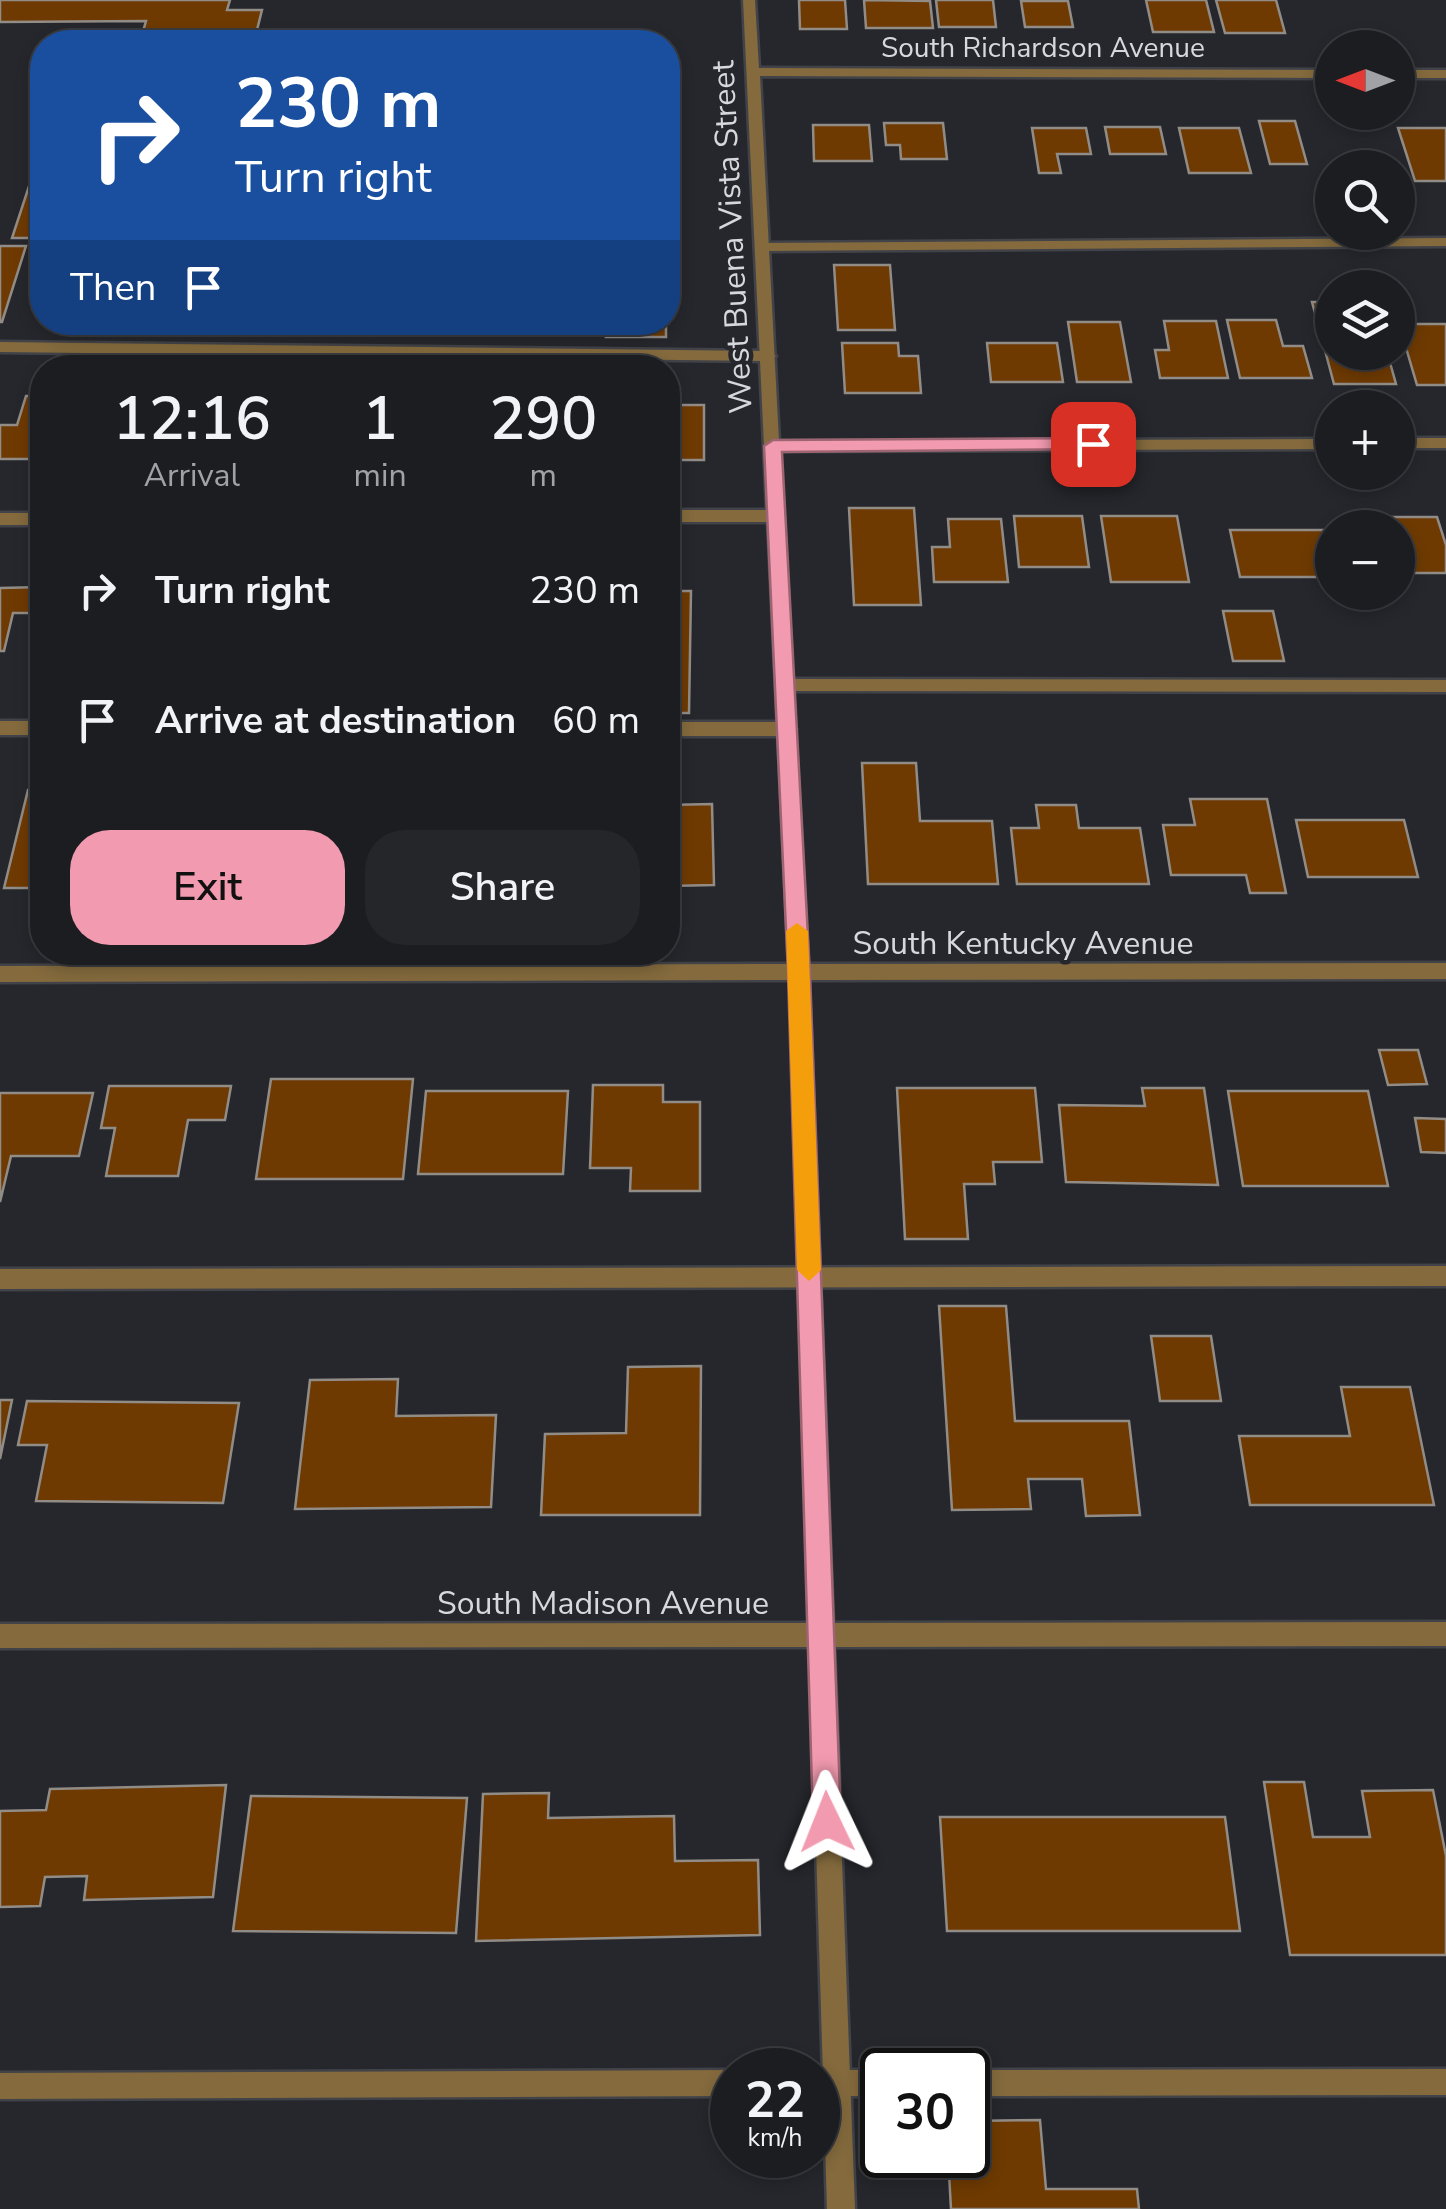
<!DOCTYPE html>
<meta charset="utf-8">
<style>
:root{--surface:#1c1d21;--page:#25262a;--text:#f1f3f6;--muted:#a0a2a5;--line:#3a3b3f;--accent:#f29aaf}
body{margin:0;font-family:"Nunito Sans",sans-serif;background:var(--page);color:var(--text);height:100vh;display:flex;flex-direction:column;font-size:38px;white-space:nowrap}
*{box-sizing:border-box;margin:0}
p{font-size:32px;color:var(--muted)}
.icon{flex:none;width:55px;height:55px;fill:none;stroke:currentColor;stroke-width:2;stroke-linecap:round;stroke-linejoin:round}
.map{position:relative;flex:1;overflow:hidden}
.sheet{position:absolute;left:30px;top:355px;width:650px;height:610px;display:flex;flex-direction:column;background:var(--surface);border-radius:40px;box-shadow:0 5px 15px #0003,0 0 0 2px var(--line)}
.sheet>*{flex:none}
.hud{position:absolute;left:30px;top:30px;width:650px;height:305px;border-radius:40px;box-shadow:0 5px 15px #0003,0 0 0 2px var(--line);background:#1a4fa0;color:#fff;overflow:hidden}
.needle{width:65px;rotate:270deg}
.controls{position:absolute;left:1315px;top:30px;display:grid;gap:20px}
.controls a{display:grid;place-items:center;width:100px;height:100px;border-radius:50%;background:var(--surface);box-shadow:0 5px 15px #0003,0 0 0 2px var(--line);font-size:50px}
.speed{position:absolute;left:710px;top:2048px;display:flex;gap:20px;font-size:50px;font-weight:700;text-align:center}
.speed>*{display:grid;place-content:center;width:130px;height:130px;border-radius:50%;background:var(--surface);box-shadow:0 5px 15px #0003,0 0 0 2px var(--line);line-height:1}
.speed small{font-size:25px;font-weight:400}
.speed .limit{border:5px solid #111;border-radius:15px;background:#fff;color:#111}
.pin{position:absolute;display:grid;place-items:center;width:85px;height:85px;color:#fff;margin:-42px;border-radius:20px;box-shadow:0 5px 15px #0006}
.me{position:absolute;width:110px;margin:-55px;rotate:358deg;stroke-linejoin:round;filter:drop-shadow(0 0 8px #0008)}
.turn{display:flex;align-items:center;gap:35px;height:210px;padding:0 40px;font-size:45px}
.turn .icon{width:130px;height:130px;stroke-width:2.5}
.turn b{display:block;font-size:70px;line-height:85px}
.then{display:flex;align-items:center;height:95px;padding:0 40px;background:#0003;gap:20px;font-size:38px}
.eta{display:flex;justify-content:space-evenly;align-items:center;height:170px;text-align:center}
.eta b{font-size:60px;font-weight:600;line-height:70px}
.button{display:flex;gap:20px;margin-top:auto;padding:20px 40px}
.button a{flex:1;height:115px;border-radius:40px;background:var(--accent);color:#111;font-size:40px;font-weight:600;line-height:115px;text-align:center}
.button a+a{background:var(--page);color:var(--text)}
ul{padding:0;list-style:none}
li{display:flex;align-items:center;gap:30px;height:130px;padding:0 40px}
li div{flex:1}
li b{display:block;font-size:38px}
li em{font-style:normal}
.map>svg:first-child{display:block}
.building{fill:#6e3a02;stroke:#928c87;stroke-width:2.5}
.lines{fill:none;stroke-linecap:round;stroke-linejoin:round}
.lane-casing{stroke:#414348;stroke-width:5}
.street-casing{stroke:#414348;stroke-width:5}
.lane{fill:#846a3d;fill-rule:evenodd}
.street{fill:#846a3d;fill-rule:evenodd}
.route{fill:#f29aaf;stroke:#9d6472;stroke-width:2.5}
.slow{fill:#f59e0b}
.labels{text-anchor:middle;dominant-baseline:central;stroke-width:9;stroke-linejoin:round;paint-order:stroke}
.far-street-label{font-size:28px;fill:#d7d8dc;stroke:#25272c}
.street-label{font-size:32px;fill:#d7d8dc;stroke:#25272c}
</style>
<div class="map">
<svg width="1446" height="2209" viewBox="0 0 1446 2209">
<rect width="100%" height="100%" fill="#25272c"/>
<!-- building -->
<path class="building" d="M0,0H230L227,10H262L254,42H140L146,21L0,22Z
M799,0H845L847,29H800Z
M864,0L930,1L933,28H866Z
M936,0H993L996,27H939Z
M1146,0H1206L1214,32H1153Z
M1216,0H1276L1285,33H1225Z
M1021,1H1068L1073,27H1025Z
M1259,121H1295L1307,164H1270Z
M884,123H943L947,159H901L900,145H886Z
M813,125H869L872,161H814Z
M1105,127H1160L1166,154H1110Z
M1032,128H1086L1091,154H1057L1061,173H1039Z
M1179,128H1239L1251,173H1189Z
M1398,128H1446V181H1415Z
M32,177H42V238H12Z
M0,246H26L2,322H0Z
M834,265H890L895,330H838Z
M1312,302H1332V352H1387L1396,384H1334Z
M1227,320H1276L1283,346H1303L1312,378H1240Z
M1164,321H1216L1228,378H1160L1155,350H1169Z
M607,322H666V337H606Z
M1068,322H1120L1131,382H1077Z
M1399,324H1446V385H1417Z
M842,343H898L899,356H918L921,393H845Z
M987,343H1057L1063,382H991Z
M26,396H42V459H0V425H17Z
M668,405H704V460H668Z
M849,508H914L921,605H854Z
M1014,516H1082L1089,567H1019Z
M1101,516H1177L1189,582H1111Z
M1366,517H1437L1446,545V573H1398V528H1368Z
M948,519H1001L1008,582H934L932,547H950Z
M1230,530H1332V577H1240Z
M42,587V613H13L4,651H0V588Z
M668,591H691L689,713H668Z
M1223,611H1273L1284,661H1233Z
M862,763H916L920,821H992L998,884H868Z
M28,790H42V888H4Z
M1190,799H1267L1286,893H1250L1246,875H1171L1163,825H1195Z
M712,804L714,885L668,886V805Z
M1036,805H1076L1079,828H1140L1149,884H1017L1011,828H1039Z
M1296,820H1404L1418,877H1308Z
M1379,1050H1418L1427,1084L1388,1085Z
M271,1079H413L403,1179H256Z
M593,1085H663V1102H700V1191H630L631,1168H590Z
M109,1086H231L225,1120H188L178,1176H106L115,1128H101Z
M897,1088H1035L1042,1162H993L995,1184H964L968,1239H905Z
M1142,1088H1204L1218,1185L1066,1182L1059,1105L1145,1106Z
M426,1091H568L563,1174H418Z
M1228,1091H1368L1388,1186H1243Z
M0,1093H93L79,1156H11L0,1202Z
M1415,1118L1446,1119V1153L1421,1152Z
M939,1306H1006L1015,1421H1129L1140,1515L1086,1516L1082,1479H1028L1031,1509L952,1510Z
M1151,1336H1211L1221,1401H1160Z
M701,1366L700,1515H541L545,1434L626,1433L628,1367Z
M398,1379L396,1416L496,1415L491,1507L295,1509L310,1380Z
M1341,1387H1410L1434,1505H1250L1239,1436H1350Z
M0,1400H12L0,1459Z
M27,1401L239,1403L223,1503L36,1501L47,1445H18Z
M1264,1782H1304L1313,1837H1370L1362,1791L1433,1790L1446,1856V1955H1290Z
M226,1785L213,1897L84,1900L87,1876L45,1877L40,1906L0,1907V1811L46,1810L50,1789Z
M549,1793L548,1818L674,1816L675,1861L758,1860L760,1935L476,1941L483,1794Z
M251,1796L467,1798L456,1933L233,1931Z
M940,1817H1225L1240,1931H947Z
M1040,2120L1046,2189H1137L1139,2209H951L948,2155H968V2121Z"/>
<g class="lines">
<!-- lane casing -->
<g class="lane-casing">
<path id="lane" d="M1446,238V246L762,251L755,247L762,243Z
M0,342L768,351L776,356L768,361L0,352Z
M785,679L1446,680V692L785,691L776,685Z
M0,721H42V735H0Z
M668,722H787L796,729L787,736H668Z
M1446,1266V1286L0,1289V1269Z
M1446,2069V2095L968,2096V2070Z
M732,2070V2096L0,2099V2073Z
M818,2070H882V2096H818Z"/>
</g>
<!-- street casing -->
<g class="street-casing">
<path id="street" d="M743,0H755L759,68L1332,70V78L760,76L779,441L1332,439V449L780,451L808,964L1446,963V979L809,980L833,1623L1446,1622V1646L834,1647L855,2209H827L810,1647L0,1648V1624L809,1623L790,980L0,982V966L789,964L768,522H668V510H767Z
M1398,70H1446V78H1398Z
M1398,438H1446V448H1398Z
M0,513H42V525H0Z"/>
</g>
<!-- lane -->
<use href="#lane" class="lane"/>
<!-- street -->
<use href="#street" class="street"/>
</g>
<!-- route -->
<path class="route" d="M1093,438L1102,444L1099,449L782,452L810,974L841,1822L837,1832L827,1836L817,1832L813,1822L788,974L764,446L773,440Z"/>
<!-- slow -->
<path class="slow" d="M797,923L808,931L821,1270L809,1281L797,1270L786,931Z"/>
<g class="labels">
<!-- far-street labels -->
<g class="far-street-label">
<text x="1043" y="48">South Richardson Avenue</text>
</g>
<!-- street labels -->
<g class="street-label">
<text transform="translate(732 237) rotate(-93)">West Buena Vista Street</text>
<text x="1023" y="943">South Kentucky Avenue</text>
<text x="603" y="1603">South Madison Avenue</text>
</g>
</g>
</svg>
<div class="controls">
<a><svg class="needle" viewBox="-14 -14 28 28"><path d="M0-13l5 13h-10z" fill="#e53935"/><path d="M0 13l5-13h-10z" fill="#a0a2a5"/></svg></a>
<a><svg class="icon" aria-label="search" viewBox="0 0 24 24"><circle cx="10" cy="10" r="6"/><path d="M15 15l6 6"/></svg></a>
<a><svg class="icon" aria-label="layers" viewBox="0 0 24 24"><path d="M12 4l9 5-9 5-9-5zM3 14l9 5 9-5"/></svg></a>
<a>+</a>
<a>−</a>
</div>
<div class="speed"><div>22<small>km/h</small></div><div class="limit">30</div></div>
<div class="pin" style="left:1093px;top:444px;background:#d93025"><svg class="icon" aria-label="arrive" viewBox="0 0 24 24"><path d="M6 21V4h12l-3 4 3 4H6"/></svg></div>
<svg class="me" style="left:827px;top:1822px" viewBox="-20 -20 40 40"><path d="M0-17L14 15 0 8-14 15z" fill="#f29aaf" stroke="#fff" stroke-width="4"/></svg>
<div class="hud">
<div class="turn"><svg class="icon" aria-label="right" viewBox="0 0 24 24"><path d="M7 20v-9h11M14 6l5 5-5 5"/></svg><div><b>230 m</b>Turn right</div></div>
<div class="then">Then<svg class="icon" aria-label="arrive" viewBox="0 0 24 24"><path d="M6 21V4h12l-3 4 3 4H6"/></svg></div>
</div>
<section class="sheet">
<div class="eta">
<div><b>12:16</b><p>Arrival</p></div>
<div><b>1</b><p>min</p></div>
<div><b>290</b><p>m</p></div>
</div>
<ul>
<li><svg class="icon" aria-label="right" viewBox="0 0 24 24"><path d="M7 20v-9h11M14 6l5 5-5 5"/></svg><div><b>Turn right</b></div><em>230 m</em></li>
<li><svg class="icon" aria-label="arrive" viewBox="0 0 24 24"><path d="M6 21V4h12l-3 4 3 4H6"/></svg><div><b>Arrive at destination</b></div><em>60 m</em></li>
</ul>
<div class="button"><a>Exit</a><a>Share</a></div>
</section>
</div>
